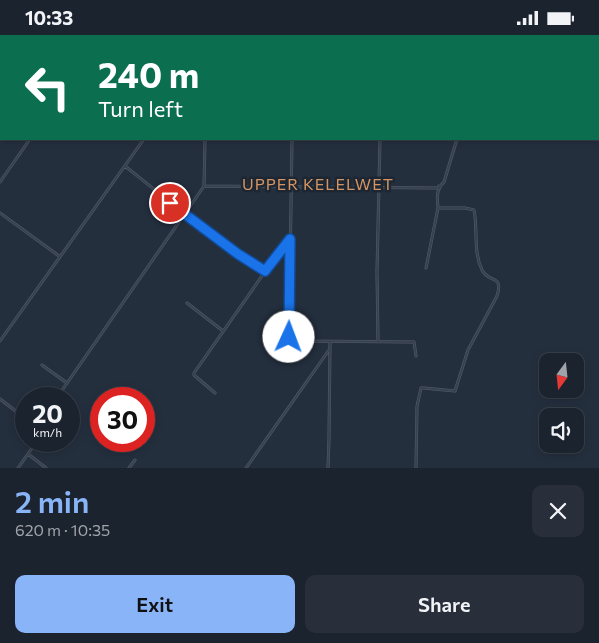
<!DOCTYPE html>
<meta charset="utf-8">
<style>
:root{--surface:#1b232e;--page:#282f3a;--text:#f1f3f6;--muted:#a0a4aa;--line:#39404a;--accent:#8ab4f8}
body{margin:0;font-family:Commissioner,sans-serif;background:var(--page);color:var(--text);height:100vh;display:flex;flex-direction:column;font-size:19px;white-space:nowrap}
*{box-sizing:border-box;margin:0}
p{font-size:16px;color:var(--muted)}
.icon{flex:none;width:28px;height:28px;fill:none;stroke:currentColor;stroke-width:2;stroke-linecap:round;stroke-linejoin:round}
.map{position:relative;height:433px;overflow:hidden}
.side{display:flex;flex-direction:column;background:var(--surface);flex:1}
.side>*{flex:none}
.top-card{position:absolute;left:0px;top:0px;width:600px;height:105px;box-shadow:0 2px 8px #0003,0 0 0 1px var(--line);background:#0b6e4f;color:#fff;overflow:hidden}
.needle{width:32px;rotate:195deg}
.controls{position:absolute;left:539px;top:318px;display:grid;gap:10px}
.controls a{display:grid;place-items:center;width:45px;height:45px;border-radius:10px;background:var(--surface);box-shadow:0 2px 8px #0003,0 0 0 1px var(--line);font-size:25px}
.speed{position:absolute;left:15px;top:352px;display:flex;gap:10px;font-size:25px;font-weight:700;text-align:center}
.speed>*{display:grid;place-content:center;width:65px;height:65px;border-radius:50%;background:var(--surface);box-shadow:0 2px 8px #0003,0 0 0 1px var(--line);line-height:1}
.speed small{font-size:12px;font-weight:400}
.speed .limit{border:8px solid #d22;background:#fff;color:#111}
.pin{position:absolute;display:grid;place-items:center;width:42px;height:42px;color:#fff;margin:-21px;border:2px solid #fff;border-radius:50%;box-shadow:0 1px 5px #0007}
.me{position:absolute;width:55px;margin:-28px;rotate:2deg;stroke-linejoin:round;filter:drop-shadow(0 0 4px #0008)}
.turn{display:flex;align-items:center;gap:18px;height:105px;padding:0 15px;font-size:22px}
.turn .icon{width:65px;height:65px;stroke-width:2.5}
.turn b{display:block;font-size:35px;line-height:42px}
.round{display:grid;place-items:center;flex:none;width:52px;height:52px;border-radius:10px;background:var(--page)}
.head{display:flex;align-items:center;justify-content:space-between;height:85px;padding:0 15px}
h1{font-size:30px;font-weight:600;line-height:38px;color:var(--accent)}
.button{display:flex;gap:10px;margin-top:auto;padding:10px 15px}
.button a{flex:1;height:58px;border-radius:10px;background:var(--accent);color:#111;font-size:20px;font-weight:600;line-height:58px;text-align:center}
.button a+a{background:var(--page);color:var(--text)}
.status{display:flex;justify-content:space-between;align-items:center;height:35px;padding:0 25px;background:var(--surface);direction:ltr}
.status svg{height:14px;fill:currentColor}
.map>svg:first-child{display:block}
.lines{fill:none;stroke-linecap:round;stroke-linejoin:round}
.minor-casing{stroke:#565f6c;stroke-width:3}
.minor{stroke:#38414e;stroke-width:2}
.route-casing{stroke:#114b97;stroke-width:12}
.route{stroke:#1a73e8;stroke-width:9}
.labels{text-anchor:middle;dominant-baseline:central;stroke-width:5;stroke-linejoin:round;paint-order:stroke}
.quarter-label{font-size:16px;letter-spacing:1px;fill:#d59563;stroke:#1d2633}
</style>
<div class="status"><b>10:33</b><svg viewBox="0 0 49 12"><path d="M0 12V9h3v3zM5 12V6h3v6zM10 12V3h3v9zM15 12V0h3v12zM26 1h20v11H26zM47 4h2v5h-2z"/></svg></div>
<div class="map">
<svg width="599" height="433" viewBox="0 0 599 433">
<rect width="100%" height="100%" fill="#242f3e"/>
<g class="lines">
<!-- minor casing -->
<g class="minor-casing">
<path id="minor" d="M5,0L7,1
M205,0V1
M380,0V1
M159,1V0
M292,1V0
M465,1V0
M292,104L289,302L291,304L298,306L414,307L416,321
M125,131C171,168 216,205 265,236
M0,147L30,104
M204,151L438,153L439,151
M438,173C437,163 436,154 444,147L457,104
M0,178L59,221
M187,268L223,296
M0,306L144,104
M378,306L377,237L380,104
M42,330L67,348
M215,358L194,340V338L269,231L291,204
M0,364L26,384
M56,364L202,154L204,151L205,104
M28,419L46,433
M18,433L37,406
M129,433L135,425
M246,433L329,315
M328,433L329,403L330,307
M416,433L417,371L421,353H424L455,356L468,315L497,261C504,239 488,248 482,235C473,217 478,194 474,175L465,173H438L426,233"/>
</g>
<!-- minor -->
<use href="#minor" class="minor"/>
</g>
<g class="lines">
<!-- route casing -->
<g class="route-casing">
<path id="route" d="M170,168L238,219L265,236L290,204L289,302"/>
</g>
<!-- route -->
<use href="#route" class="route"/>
</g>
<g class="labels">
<!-- quarter labels -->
<g class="quarter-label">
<text x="318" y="148">UPPER KELELWET</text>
</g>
</g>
</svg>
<div class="controls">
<a><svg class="needle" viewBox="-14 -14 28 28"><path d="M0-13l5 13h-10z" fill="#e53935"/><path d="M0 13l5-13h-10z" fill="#a0a4aa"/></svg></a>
<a><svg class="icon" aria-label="sound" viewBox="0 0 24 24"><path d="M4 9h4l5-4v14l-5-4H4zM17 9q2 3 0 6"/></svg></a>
</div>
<div class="speed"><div>20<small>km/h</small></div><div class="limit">30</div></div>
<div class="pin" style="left:170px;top:168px;background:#d93025"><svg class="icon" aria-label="arrive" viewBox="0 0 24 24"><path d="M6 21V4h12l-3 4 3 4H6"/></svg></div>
<svg class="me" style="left:289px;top:302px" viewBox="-20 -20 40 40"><circle r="19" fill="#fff"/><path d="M0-13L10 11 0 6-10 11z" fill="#1a73e8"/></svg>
<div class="top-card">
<div class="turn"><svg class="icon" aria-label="left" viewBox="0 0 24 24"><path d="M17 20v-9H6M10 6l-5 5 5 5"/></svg><div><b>240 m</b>Turn left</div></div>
</div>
</div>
<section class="side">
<div class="head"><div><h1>2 min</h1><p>620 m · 10:35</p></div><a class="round"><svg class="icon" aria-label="close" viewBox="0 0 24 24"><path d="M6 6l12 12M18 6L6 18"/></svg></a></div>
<div class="button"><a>Exit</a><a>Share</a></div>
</section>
